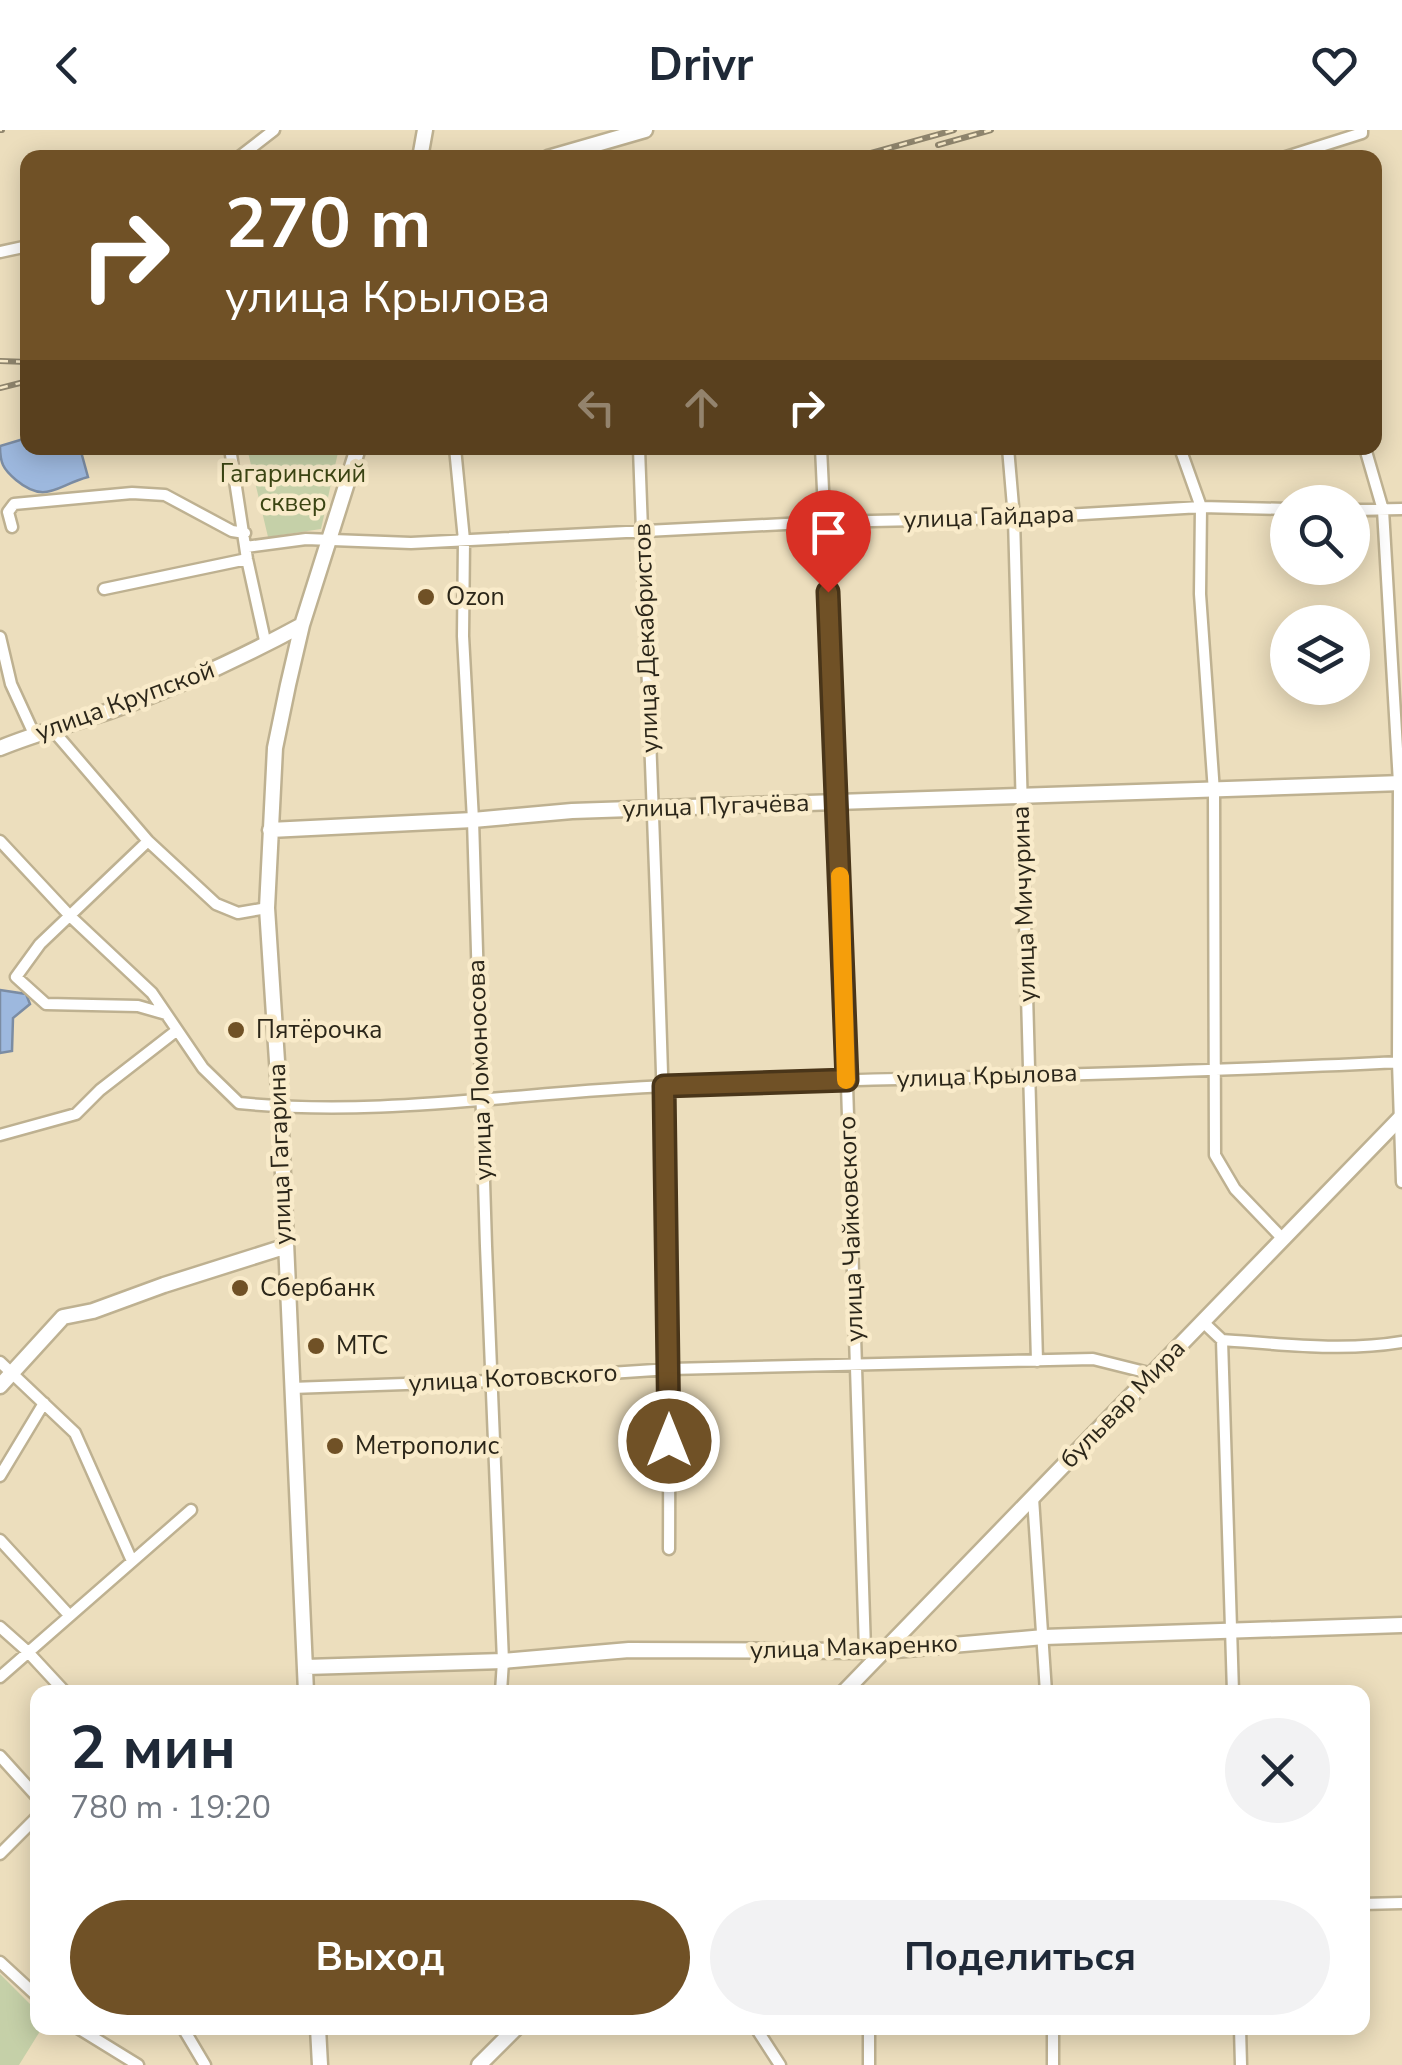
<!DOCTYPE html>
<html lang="ru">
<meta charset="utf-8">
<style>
:root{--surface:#fff;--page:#f2f2f3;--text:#1f2937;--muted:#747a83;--accent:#705126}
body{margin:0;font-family:"Nunito Sans",sans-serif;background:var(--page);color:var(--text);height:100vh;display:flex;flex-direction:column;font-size:38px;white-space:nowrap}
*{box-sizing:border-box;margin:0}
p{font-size:32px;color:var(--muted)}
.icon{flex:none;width:55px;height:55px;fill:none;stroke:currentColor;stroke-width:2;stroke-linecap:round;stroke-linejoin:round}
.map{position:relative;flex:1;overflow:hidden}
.details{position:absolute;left:30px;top:1555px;width:1340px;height:350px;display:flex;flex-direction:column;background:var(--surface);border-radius:20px;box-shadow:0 5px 25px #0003}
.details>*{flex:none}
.top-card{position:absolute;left:20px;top:20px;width:1362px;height:305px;border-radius:20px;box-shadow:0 5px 25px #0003;background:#705126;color:#fff;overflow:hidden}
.controls{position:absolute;left:1270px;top:355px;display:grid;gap:20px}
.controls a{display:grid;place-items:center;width:100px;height:100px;border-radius:50%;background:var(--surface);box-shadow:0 5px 25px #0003;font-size:50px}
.pin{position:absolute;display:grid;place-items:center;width:85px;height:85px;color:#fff;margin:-102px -42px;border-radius:50% 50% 50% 0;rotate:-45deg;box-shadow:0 0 10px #0007}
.pin .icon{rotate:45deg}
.me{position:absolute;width:110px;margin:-55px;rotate:0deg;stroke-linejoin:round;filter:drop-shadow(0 0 8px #0008)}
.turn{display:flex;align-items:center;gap:35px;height:210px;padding:0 40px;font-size:45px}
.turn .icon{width:130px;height:130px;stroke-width:2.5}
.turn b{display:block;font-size:70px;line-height:85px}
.lanes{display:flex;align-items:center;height:95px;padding:0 40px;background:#0003;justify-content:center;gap:50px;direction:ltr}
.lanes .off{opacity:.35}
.round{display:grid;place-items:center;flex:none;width:105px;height:105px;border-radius:52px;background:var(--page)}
.overview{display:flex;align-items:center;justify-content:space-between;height:170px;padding:0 40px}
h1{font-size:60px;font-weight:700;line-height:75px}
.primary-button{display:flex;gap:20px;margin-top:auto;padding:20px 40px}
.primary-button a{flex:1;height:115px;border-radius:60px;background:var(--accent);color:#fff;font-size:40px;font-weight:700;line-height:115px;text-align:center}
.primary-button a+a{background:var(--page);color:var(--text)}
header{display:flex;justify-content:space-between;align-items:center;height:130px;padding:0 40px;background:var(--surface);font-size:45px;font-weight:700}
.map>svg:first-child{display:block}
.green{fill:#c5d0a8}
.water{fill:#9db8de;stroke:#7b8ca3;stroke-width:2.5}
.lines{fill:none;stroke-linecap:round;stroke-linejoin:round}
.street-casing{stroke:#beb191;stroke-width:15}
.secondary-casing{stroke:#beb191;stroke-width:19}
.street{stroke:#fff;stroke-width:10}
.secondary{stroke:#fff;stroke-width:14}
.rail-casing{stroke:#90866e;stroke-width:6}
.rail{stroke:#f9ebca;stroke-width:2.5;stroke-dasharray:8;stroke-linecap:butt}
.route-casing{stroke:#493519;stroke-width:25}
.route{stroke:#705126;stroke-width:18}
.slow{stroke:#f59e0b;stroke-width:18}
.poi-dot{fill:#705126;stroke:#f9ebca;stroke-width:4}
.labels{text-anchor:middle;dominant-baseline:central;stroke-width:9;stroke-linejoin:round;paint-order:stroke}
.park-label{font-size:25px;fill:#3b4513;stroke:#f9ebca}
.street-label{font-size:25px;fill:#2b2619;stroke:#f9ebca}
.poi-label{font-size:25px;fill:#2b2619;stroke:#f9ebca;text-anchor:start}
</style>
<header><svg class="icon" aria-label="back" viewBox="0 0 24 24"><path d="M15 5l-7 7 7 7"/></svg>Drivr<svg class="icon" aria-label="heart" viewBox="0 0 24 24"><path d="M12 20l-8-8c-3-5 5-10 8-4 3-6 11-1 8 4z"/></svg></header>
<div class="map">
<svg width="1402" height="1935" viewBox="0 0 1402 1935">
<rect width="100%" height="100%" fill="#ecdebd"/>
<!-- green -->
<path class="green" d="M247,318H339L321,399L268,407Z
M0,1844L37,1881L38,1898H42L19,1935H0Z"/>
<!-- water -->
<path class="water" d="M27,308L28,318H80L88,347C57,355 46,375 16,350C3,339 0,333 0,316Z
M0,860L26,864L30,874L13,888L12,921L0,923Z"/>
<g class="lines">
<!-- street casing -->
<g class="street-casing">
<path id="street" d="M238,28L274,0
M1283,28L1362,3V0
M0,122L28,116
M230,318L247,429L266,515
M455,318L464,410L463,506L473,690L486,1116L503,1531L501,1562
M639,318C652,685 671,1051 669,1419
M821,318L838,672L865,1520
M1008,318L1014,388L1037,1231
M1180,318L1201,377L1200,464L1214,662L1215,1025L1235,1059L1283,1109
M1365,318L1383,380L1399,653L1398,932
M1352,380L1402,379
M12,397L8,382L14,374L132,363L165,365L232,401L245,403
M246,417L306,409L411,413L824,392L1014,388L1201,377L1288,379
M104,459L247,429
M0,507L11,554L34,604
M51,598L148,711L216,774L238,783L267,778
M0,711L71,787L152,863L203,938L239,973C383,988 526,961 670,956C913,947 1155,945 1398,932L1402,1052
M148,711L40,814L16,847L46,874L138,876L166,884
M0,1005L76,984L100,960L176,901
M1203,1192L1222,1210L1233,1562
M1222,1210C1281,1214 1343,1222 1402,1212
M0,1232L75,1303L132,1431
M291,1258L491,1251L670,1239L1093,1229L1153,1244
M0,1346L44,1273
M1033,1368L1046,1562
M0,1410L69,1485
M0,1497L27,1521L65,1562
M0,1547L191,1380
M0,1626L38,1668
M0,1724L38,1686
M1362,1774L1402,1773
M0,1832L38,1867
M78,1898L138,1935
M183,1898L205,1935
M756,1898L780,1935
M869,1898V1935
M1053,1898V1935
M1240,1898L1241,1935"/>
</g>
<!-- secondary casing -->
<g class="secondary-casing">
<path id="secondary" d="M420,28L425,0
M548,28L645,0
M0,618C39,602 79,592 118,578C181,556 243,527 302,495
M270,700L473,690L572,681L1402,653
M0,1256L63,1187L93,1181L164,1155L284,1117
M306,1537L503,1531L629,1520L884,1521L1044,1507L1402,1495
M306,1562L280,977L267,778L275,618L288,555L302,495L358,318
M844,1562L1402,986
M318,1898L320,1935
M479,1935L516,1898"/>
</g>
<!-- street -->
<use href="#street" class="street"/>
<!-- secondary -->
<use href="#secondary" class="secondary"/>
<!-- rail casing -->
<g class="rail-casing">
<path id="rail" d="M0,0H2
M938,15L991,0
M853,28L954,0
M0,231L28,232
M0,258L28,251"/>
</g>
<!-- rail -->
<use href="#rail" class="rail"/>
</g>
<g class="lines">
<!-- route casing -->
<g class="route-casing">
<path id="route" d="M669,1311L664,956L847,950L828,462"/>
</g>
<!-- route -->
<use href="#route" class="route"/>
<!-- slow -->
<path class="slow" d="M840,746L846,950"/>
</g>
<!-- markers -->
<g class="poi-dot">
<circle cx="426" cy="467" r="10"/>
<circle cx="236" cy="900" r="10"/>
<circle cx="240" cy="1158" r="10"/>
<circle cx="316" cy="1216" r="10"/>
<circle cx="335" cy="1316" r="10"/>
</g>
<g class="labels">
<!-- park labels -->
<g class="park-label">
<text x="293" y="344">Гагаринский<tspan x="293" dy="29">сквер</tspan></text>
</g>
<!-- street labels -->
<g class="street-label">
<text transform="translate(989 387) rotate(-2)">улица Гайдара</text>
<text transform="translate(646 508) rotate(-92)">улица Декабристов</text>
<text transform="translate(125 571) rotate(-20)">улица Крупской</text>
<text transform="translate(716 676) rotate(-2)">улица Пугачёва</text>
<text transform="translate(1024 774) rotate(-92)">улица Мичурина</text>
<text transform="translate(480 940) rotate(-92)">улица Ломоносова</text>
<text transform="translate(987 946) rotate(-2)">улица Крылова</text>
<text transform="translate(280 1024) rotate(-92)">улица Гагарина</text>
<text transform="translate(851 1099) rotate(-92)">улица Чайковского</text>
<text transform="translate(513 1248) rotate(-3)">улица Котовского</text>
<text transform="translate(1123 1274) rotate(-46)">бульвар Мира</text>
<text transform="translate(854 1517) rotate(-2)">улица Макаренко</text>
</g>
<!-- poi labels -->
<g class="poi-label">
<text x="446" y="467">Ozon</text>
<text x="256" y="900">Пятёрочка</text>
<text x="260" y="1158">Сбербанк</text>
<text x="336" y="1216">МТС</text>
<text x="355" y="1316">Метрополис</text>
</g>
</g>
</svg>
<div class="controls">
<a><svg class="icon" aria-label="search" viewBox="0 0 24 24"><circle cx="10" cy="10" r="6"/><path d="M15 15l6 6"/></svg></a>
<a><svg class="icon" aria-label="layers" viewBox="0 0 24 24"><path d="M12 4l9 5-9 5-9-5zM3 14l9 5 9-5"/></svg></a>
</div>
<div class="pin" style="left:828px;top:462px;background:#d93025"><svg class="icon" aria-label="arrive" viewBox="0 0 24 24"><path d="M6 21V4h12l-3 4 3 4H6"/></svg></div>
<svg class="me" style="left:669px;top:1311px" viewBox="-20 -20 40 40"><circle r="17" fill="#705126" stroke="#fff" stroke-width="3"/><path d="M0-11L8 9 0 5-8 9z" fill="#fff"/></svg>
<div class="top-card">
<div class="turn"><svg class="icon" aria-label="right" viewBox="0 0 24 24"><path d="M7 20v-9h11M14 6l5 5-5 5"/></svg><div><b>270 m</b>улица Крылова</div></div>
<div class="lanes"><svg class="icon off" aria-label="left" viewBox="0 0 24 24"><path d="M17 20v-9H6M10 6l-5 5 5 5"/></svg><svg class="icon off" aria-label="ahead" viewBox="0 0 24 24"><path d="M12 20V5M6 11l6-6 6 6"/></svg><svg class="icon" aria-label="right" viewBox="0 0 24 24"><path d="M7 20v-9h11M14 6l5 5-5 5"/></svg></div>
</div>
<section class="details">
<div class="overview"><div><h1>2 мин</h1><p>780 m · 19:20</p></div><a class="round"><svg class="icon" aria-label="close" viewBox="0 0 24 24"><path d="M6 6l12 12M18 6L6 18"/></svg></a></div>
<div class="primary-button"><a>Выход</a><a>Поделиться</a></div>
</section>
</div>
